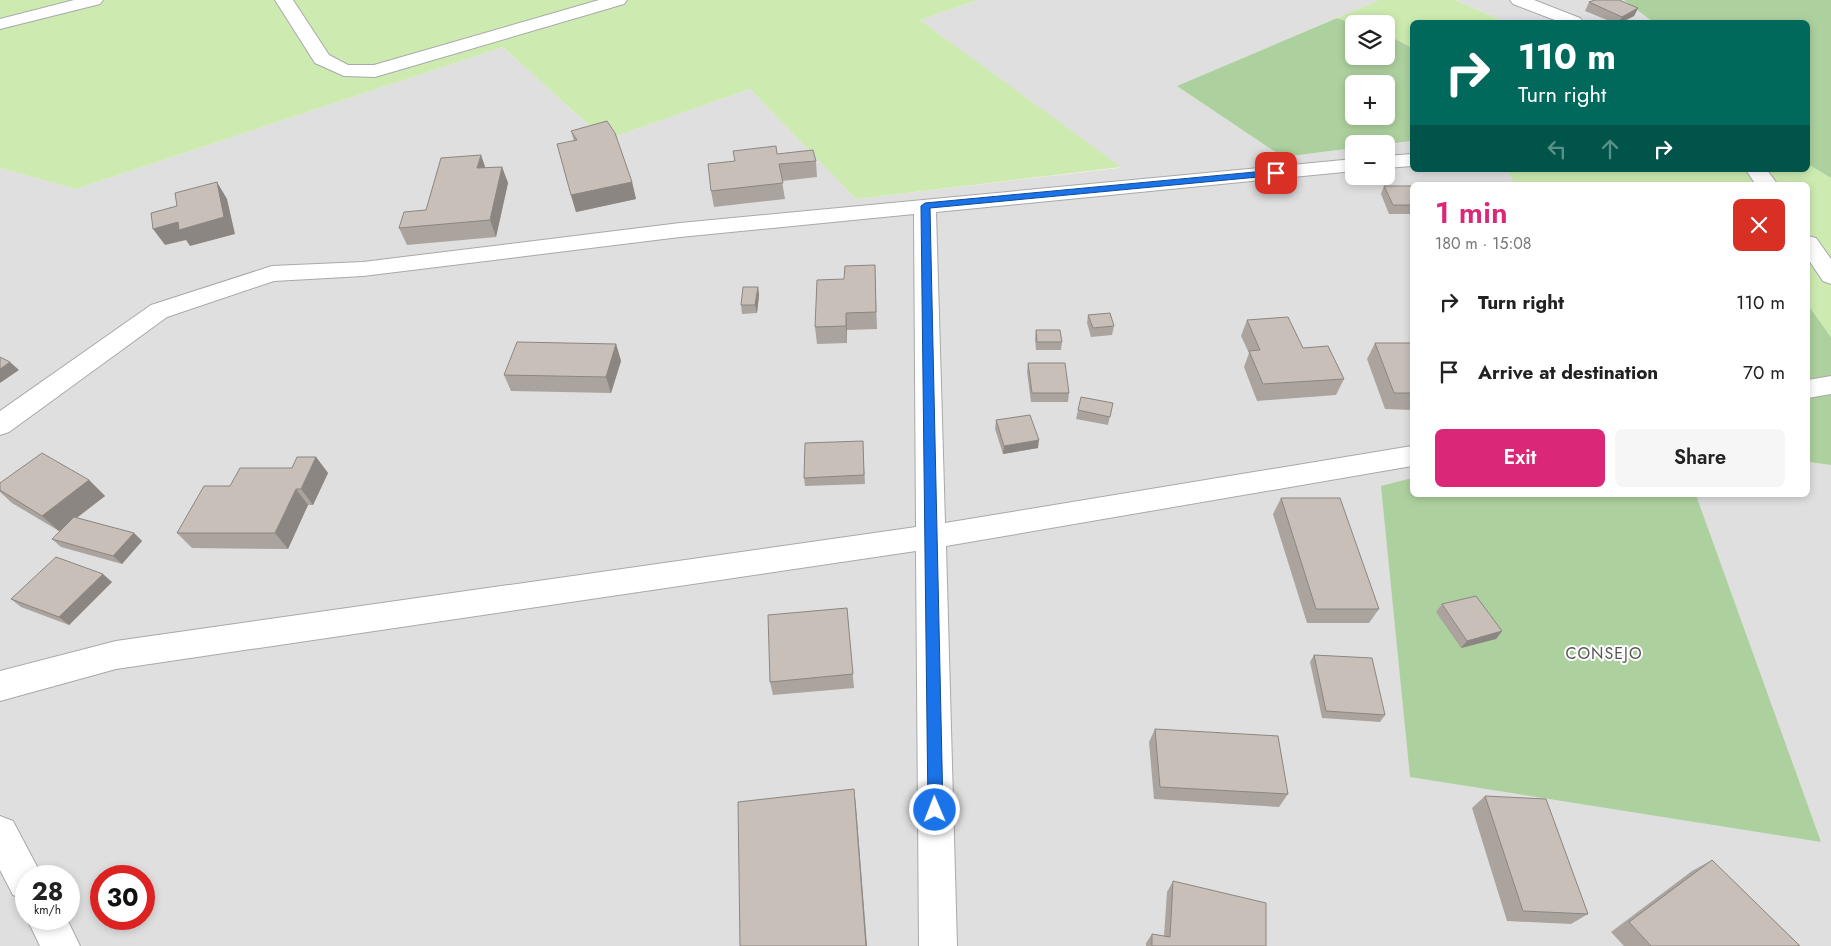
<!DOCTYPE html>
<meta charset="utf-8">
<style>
:root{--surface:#fff;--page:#f6f6f6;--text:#222;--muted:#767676;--accent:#db2777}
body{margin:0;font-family:Jost,sans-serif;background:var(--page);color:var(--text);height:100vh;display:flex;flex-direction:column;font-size:19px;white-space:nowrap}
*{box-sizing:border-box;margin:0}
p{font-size:16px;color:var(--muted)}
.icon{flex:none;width:28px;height:28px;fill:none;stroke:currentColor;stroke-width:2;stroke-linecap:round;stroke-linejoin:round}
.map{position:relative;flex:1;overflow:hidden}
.sheet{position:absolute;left:1410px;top:182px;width:400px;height:315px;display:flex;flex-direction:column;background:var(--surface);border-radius:8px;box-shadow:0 2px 8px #0003}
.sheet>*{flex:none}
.guide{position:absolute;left:1410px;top:20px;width:400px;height:152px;border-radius:8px;box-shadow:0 2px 8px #0003;background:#00695c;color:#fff;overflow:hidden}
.fabs{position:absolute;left:1345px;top:15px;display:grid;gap:10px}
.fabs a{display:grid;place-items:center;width:50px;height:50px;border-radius:8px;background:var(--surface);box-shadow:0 2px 8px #0003;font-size:25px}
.speed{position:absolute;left:15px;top:865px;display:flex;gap:10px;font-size:25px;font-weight:700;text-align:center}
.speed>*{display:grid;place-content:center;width:65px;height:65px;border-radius:50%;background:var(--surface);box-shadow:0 2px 8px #0003;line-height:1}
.speed small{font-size:12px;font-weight:400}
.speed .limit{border:8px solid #d22;background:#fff;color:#111}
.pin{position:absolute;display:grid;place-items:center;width:42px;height:42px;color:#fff;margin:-21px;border-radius:10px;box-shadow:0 2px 8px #0006}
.me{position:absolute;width:55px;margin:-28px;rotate:359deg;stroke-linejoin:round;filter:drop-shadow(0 0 4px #0008)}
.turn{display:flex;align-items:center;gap:18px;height:105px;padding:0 25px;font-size:22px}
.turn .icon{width:65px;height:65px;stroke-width:2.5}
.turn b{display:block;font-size:35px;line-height:42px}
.lanes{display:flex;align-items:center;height:48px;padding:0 25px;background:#0003;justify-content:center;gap:25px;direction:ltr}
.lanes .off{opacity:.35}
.round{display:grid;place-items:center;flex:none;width:52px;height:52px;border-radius:8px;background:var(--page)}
.summary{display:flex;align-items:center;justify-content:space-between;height:85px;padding:0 25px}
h1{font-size:30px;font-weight:600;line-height:38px;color:var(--accent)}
.button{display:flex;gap:10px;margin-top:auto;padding:10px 25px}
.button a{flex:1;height:58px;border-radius:8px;background:var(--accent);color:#fff;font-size:20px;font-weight:600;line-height:58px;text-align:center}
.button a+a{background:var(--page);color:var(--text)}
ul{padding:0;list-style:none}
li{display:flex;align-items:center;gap:15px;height:70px;padding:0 25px}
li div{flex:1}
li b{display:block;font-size:19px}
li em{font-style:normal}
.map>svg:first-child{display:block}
.residential{fill:#e0dfdf;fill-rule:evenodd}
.grass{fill:#cdebb0}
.forest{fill:#add19e;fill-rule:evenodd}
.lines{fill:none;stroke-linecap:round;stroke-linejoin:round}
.street-casing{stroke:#a9a9a9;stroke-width:2}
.street{fill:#fff;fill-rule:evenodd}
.wall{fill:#aba49e}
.shaded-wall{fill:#8b8681}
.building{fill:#c7bfb8;stroke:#8b8681}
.route{fill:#1a73e8;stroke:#114b97}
.labels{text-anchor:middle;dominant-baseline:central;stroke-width:4;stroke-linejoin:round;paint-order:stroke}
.quarter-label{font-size:16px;letter-spacing:1px;fill:#555;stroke:#fff}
</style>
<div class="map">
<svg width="1831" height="946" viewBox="0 0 1831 946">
<rect width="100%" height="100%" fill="#f2efe9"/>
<!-- residential -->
<path class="residential" d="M978,0H1379L1178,86L1283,157L1354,148V176H1386V144L1412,141V170H1507L1515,185H1412V478L1381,487L1820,842L1696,495H1808V462L1831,465V946H0V168L76,189L503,47L605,140L750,89L856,199L1120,168L920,20ZM26,876H69V919H26ZM101,876H144V919H101Z
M1455,0H1624L1653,22H1505Z"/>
<!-- grass -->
<path class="grass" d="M0,0H978L920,20L1121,167L856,199L750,89L605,140L503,47L76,189L0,168Z
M1379,0H1455L1505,22H1412V48L1386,34V24H1354L1337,18Z
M1808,164L1831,178V337L1808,305V185H1515L1507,170H1808Z"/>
<!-- forest -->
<path class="forest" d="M1624,0H1831V178L1808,164V22H1653Z
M1337,18L1354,24V56H1386V34L1412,48V141L1386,144H1354V148L1283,157L1177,86ZM1354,84H1386V116H1354Z
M1808,305L1831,337V465L1808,462Z
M1412,478V495H1696L1821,842L1410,777L1381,486Z"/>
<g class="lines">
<!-- street casing -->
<g class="street-casing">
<path id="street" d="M74,0H103L100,4L0,29V19Z
M275,0H293L329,55L348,65H374L599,0H627L624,4L375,77L344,76L315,63Z
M1510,0H1534L1580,18L1583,22H1560L1513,4Z
M1412,154V166L1386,168V156Z
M1354,159V171L936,212L945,523L1412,446V466L946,546L957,946H919L916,551L116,669L0,701V671L116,641L916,527L914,214L680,237L363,276L274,281L167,317L9,432L0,435V411L151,305L272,266L363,262L680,223Z
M1746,170H1767L1778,185H1756Z
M1808,236L1816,238L1831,259V284L1823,281L1808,259Z
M1831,376V394L1808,398V380Z
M0,816L13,821L42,876H26V900L13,895L0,870Z
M27,919H67L80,946H40Z"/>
</g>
<!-- street -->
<use href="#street" class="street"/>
</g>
<!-- wall -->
<path class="wall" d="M1589,2L1638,8L1634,16L1622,22H1612L1585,11Z
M571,131L632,182L636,199L576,212L571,195L574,141Z
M777,154L816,161L817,177L782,181L785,199L714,207L711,191L735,161Z
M502,167L508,183L496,237L407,245L399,228L485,168Z
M1384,186H1412V214H1389L1381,194Z
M875,265L877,329L847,330V343L817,344L815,327L844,279Z
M758,287L759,295L757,313L742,314L741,305Z
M1088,315L1114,326L1112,335L1091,337L1087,323Z
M1247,320L1303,348L1344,379L1336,395L1257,401L1244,367L1249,353L1241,336Z
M1036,330L1062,342L1061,350H1036L1035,339Z
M1375,343H1412V410L1385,409L1367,359Z
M616,344L621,361L611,393L511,391L504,375Z
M1028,363L1069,393L1068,402H1031L1027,372Z
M1113,403L1108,425L1076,419L1078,410Z
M996,420L1038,448L1003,454L995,429Z
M863,441L865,484L805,486L804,478Z
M316,457L328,473L313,505H308L288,549L192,548L177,533L292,468Z
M89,480L105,496L77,518L134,533L142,541L122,564L61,547L52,539L62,529L59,531L12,503L0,492V483Z
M1281,498L1379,609L1369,623H1307L1273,514Z
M112,582L69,625L21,607L11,599Z
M1442,604L1502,631L1496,639L1461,648L1436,612Z
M847,608L854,688L773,695L770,682Z
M1314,655L1385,715L1380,722L1322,718L1310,662Z
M1155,729L1288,794L1279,807L1154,799L1149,742Z
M1485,796L1588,914L1571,924L1507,921L1472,808Z
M1712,860L1800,946H1624L1611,932L1692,871Z
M1173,881L1266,946H1146V943L1152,934L1164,936L1167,892Z"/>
<!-- shaded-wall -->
<path class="shaded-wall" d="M1638,8L1634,16L1622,22H1618L1622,17Z
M481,155L487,172L477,168Z
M502,167L508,183L496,237L490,220Z
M217,182L227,199L235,234L190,246L186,240L165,245L153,229Z
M632,182L636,199L576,212L571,195Z
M758,287L759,295L757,313L755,305Z
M846,313L847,330V343L846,326Z
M616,344L621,361L611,393L606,377Z
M10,362L19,370L0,383V369Z
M1039,440L1038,448L1003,454L1004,446Z
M316,457L328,473L313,505L301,489Z
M89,480L105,496L59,531L42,516Z
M296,489L308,505L288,549L275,533Z
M134,533L142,541L122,564L113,556Z
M103,574L112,582L69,625L59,617Z
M1502,631L1496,639L1461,648L1467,641Z
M854,789L856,806L867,946H866Z"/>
<!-- building -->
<path class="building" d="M1595,0H1619L1638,8L1622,17L1589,2Z
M607,121L615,133L632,182L571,195L557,144L577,140L571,131Z
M776,146L777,154L813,150L816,161L779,164L783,183L711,191L708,164L735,161L733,151Z
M481,155L477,168L502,167L490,220L399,228L404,212L426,210L441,158Z
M217,182L224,217L179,230L178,222L153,229L151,213L177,206L175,193Z
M1384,186H1412V205H1393Z
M875,265L876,312L846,313V326L815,327L817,280L844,279L845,266Z
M743,287H758L755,305H741Z
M1110,313L1114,326L1093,328L1088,315Z
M1288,317L1303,348L1328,346L1344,379L1263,384L1249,351L1260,350L1247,320Z
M1036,330H1060L1062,342H1037Z
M517,342L616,344L606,377L504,375Z
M1375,343H1412V393H1394Z
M0,357L10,362L0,369Z
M1028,363H1065L1069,393H1032Z
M1081,397L1113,403L1110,417L1078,410Z
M1030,415L1039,440L1004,446L996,420Z
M863,441L864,475L804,478L805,443Z
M42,453L89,480L42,516L0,490V483Z
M297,457H316L301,489H296L275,533H177L204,486H230L240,468H292Z
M1281,498H1340L1379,609H1316Z
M74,517L134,533L113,556L52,539Z
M56,557L103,574L59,617L11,599Z
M1476,596L1502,631L1467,641L1442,604Z
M847,608L853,674L770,682L768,615Z
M1314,655L1372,658L1385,715L1326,711Z
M1155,729L1278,736L1288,794L1160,787Z
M854,789L866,946H740L738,802Z
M1485,796L1546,799L1588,914L1523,911Z
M1712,860L1800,946H1651L1629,922Z
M1173,881L1266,903V946H1152V934L1170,937Z"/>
<!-- route -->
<path class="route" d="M1276,170L1280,173L1279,175L930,208L943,810L940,815L935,817L930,815L928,810L921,206L925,203Z"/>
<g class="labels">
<!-- quarter labels -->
<g class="quarter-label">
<text x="1604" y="653">CONSEJO</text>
</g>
</g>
</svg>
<div class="fabs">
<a><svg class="icon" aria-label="layers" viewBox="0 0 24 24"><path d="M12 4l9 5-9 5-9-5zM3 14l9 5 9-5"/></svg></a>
<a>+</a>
<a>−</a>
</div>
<div class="speed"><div>28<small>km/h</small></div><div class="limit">30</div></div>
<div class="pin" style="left:1276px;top:173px;background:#d93025"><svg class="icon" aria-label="arrive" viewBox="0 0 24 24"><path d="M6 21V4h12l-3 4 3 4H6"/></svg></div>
<svg class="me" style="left:935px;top:810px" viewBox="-20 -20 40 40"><circle r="17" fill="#1a73e8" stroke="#fff" stroke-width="3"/><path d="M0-11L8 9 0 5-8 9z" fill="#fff"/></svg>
<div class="guide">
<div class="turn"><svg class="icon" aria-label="right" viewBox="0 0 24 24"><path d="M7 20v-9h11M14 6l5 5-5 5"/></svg><div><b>110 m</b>Turn right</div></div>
<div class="lanes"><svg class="icon off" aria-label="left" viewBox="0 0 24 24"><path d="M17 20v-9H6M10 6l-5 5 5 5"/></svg><svg class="icon off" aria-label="ahead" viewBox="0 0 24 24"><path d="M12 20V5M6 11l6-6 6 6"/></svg><svg class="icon" aria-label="right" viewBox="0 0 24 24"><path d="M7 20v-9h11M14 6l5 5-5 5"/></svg></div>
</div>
<section class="sheet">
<div class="summary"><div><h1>1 min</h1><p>180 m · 15:08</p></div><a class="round" style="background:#d93025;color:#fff"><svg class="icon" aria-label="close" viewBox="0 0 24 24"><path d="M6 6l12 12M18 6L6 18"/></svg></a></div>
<ul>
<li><svg class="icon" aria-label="right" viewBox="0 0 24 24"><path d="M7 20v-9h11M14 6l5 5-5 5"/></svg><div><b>Turn right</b></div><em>110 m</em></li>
<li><svg class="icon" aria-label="arrive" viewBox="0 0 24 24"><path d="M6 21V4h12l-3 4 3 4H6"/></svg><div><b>Arrive at destination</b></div><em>70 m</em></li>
</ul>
<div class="button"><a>Exit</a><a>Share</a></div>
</section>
</div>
